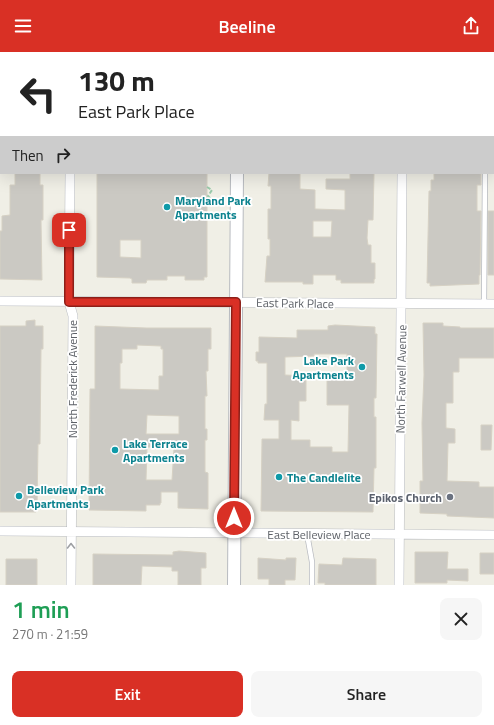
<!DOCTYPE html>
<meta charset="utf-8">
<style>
:root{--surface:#fff;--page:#f6f6f6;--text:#222;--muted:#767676;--accent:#d93025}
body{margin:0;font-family:"Titillium Web",sans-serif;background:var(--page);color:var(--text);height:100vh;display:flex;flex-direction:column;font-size:15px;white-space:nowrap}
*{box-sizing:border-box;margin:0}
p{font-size:13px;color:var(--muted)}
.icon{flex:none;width:22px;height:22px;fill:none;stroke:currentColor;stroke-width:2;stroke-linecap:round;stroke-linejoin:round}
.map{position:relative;height:533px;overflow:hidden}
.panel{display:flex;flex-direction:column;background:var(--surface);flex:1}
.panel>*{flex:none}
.guide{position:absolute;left:0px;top:0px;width:494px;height:122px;box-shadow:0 4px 16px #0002;background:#fff;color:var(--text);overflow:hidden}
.pin{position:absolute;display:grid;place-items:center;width:34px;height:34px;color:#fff;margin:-17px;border-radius:8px;box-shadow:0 2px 6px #0006}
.me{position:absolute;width:44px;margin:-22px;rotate:0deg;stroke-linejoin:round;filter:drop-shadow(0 0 3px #0008)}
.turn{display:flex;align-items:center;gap:14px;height:84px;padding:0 12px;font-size:18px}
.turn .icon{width:52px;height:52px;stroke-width:2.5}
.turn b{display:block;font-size:28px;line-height:34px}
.then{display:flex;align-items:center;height:38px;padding:0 12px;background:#0003;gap:8px;font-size:15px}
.round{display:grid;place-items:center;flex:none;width:42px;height:42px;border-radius:8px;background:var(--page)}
.head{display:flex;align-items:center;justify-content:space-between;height:68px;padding:0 12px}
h1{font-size:24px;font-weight:600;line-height:30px;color:#1e9e55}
.button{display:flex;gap:8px;margin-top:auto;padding:8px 12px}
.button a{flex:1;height:46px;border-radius:8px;background:var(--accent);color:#fff;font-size:16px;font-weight:600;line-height:46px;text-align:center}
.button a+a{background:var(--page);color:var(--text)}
header{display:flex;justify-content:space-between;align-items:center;height:52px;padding:0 12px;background:var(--accent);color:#fff;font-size:18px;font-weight:600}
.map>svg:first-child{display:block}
.building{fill:#cbc9c3;stroke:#d6d1c4;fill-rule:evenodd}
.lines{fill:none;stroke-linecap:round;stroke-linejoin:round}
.service-casing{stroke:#b8bbc0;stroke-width:6}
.minor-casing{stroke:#b8bbc0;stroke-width:10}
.tertiary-casing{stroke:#b8bbc0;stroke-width:14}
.path{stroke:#9acaab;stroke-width:2;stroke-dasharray:4 2;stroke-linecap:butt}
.service{stroke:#fff;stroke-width:4.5}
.minor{stroke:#fff;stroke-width:9}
.tertiary{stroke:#fff;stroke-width:12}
.oneway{stroke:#9ea0a4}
.route-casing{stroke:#8d1f18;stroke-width:10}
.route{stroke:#d93025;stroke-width:7}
.culture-dot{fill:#0f9aa8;stroke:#fff;stroke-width:1.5}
.worship-dot{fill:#6b7280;stroke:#fff;stroke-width:1.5}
.labels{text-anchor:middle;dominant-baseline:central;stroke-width:3.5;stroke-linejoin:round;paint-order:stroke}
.culture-label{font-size:12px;font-weight:bold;fill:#0d838f;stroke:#fff;text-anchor:start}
.street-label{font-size:12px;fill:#5d6167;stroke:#fff}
.worship-label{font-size:12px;font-weight:bold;fill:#5b616d;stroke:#fff;text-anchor:end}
</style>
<header><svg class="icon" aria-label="menu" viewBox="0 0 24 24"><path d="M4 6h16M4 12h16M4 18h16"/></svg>Beeline<svg class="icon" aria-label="share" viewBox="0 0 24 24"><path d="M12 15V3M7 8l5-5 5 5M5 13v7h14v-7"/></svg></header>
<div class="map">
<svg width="494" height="533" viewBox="0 0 494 533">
<rect width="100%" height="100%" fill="#f0efe6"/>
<!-- building -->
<path class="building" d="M15,121H40V133H43V168H41L42,228L0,227V179H2V164L10,163V133H15Z
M97,121H207V225H204V228H185V224H167V228H147L146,231H132V227L130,226L97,225ZM120,188H141V206L120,205Z
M269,121H300V137L315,138V157L345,158V138L326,137V127H350V121H374L373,168H368L367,186L368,193H371V211H375V227H374V231H341V228H336V223H313V232H303V230H265L267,204H270V187H268V157H271V134H268ZM313,169H332L331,185H313Z
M434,121H481V133H477V159H481L480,223H479V232L430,234V231H427L429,139H431V128H434Z
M488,159H494V223H488Z
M35,268V274H43V297H41L40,392H38L37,458L36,460H0V274H26V269Z
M423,271H443V274L460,275V276H494V306H459V320H453V351H446V376L455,377V391H448L447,429L479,430V435H494V466L447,464V462L420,461V429H423L422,371L424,323Z
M335,273L375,275V282H377L376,346H374V365H376V416H374L373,460L261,459L262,387H279V368H264L265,352H267V311H258V309H256V300H259V285L297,286V278H328V274ZM314,302H347V325H327V353H349L348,400H332V395H310V388H291V368L299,369V349H306V324L285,323V305L314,304Z
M95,274L146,276H211V297H208V319H206L207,344H205V377H207V388H205V420L208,421V457L178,456V440H161V451H160V453H146V459L89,458L90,337H95ZM137,293L161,294V297H163V324H159V338L120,337V311H122V297H137ZM147,363L179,364V382H146ZM147,395L174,396L172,428H146Z
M481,373H492L491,398H481Z
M179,499L206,501V516H201V533H178V519H172V515L142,514L141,533H93V502L173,503V500Z
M415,500H448L447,517H468V529L447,528V531H415Z
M480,501H494V522H480Z
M258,506L286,508V506H296L295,528H285V533H269V527H258Z
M343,506L376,507V533H325V531H318L319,512L342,513Z
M6,507H37V533H6Z"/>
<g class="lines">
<!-- service casing -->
<g class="service-casing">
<path id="service" d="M493,15H494
M484,252L485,121
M307,482L312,510V533"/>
</g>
<!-- minor casing -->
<g class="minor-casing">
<path id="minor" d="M71,1V0
M403,1V0
M70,121L69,250L73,264L71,533
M0,249L494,252
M0,479L494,483
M399,533L402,121"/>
</g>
<!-- tertiary casing -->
<g class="tertiary-casing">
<path id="tertiary" d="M239,1V0
M234,533L237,121"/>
</g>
<!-- path -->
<path class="path" d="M207,135L212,138L208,144L215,151H219"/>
<!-- service -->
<use href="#service" class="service"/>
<!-- minor -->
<use href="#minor" class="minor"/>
<!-- tertiary -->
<use href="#tertiary" class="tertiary"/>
</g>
<!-- one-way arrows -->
<defs><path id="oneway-chevron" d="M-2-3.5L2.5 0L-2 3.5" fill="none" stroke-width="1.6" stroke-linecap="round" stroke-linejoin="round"/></defs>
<use class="oneway" href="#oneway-chevron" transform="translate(71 494) rotate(-90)"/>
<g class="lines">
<!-- route casing -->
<g class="route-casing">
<path id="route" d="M69,178V250H236L234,466"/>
</g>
<!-- route -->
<use href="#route" class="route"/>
</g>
<!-- markers -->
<g class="culture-dot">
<circle cx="167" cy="155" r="4"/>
<circle cx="362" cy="315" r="4"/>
<circle cx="115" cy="398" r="4"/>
<circle cx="279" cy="425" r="4"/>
<circle cx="19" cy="444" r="4"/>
</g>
<circle class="worship-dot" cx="450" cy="445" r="4"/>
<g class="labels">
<!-- culture labels -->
<g class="culture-label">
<text x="175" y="148">Maryland Park<tspan x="175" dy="14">Apartments</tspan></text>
<text x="354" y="308" text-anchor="end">Lake Park<tspan x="354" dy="14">Apartments</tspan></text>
<text x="123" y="391">Lake Terrace<tspan x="123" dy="14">Apartments</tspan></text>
<text x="287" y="425">The Candlelite</text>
<text x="27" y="437">Belleview Park<tspan x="27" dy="14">Apartments</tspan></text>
</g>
<!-- street labels -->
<g class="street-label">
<text transform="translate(295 251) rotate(1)">East Park Place</text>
<text transform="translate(72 327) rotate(-90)">North Frederick Avenue</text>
<text transform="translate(401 327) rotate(-89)">North Farwell Avenue</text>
<text x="319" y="482">East Belleview Place</text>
</g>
<!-- worship labels -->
<g class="worship-label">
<text x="442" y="445">Epikos Church</text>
</g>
</g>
</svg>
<div class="pin" style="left:69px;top:178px;background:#d93025"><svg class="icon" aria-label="arrive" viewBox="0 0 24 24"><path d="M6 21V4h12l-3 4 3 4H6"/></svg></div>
<svg class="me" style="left:234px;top:466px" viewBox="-20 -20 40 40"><circle r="17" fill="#d93025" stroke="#fff" stroke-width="3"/><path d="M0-11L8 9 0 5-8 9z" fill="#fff"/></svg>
<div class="guide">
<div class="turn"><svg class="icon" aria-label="left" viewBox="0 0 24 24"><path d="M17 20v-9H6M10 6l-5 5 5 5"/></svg><div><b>130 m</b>East Park Place</div></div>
<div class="then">Then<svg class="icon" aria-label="right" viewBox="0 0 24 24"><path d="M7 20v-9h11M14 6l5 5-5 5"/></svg></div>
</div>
</div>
<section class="panel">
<div class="head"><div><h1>1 min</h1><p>270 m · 21:59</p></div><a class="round"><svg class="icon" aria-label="close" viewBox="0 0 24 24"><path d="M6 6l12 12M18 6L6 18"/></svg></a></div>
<div class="button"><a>Exit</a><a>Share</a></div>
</section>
